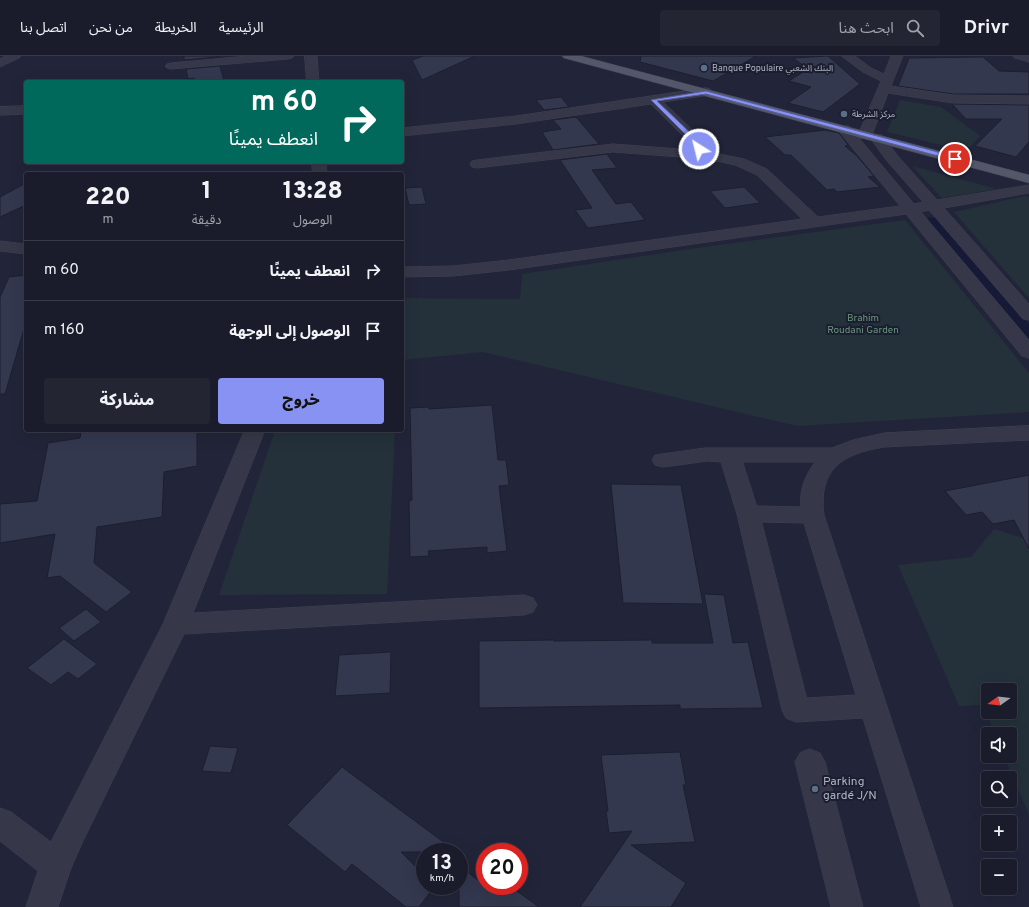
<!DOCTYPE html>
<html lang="ar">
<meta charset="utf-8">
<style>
:root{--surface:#1a1c2b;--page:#232533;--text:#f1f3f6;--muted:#9fa1a9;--line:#383a47;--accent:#8792f3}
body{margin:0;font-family:Overpass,"Noto Sans Arabic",sans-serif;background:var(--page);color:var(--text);direction:rtl;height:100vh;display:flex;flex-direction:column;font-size:15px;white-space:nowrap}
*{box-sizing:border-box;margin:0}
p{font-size:13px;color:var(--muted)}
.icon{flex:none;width:22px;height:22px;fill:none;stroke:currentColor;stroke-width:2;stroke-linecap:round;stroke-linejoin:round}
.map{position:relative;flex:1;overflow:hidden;direction:ltr}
.drawer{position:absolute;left:24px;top:116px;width:380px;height:260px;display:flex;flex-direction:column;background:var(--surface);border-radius:4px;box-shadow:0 4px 16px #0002,0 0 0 1px var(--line);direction:rtl}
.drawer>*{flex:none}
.banner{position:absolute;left:24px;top:24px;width:380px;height:84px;border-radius:4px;box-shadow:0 4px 16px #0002,0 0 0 1px var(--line);direction:rtl;background:#00695c;color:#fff;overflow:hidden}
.needle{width:26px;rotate:256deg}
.buttons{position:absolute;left:981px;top:627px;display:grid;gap:8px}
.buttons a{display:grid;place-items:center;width:36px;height:36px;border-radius:4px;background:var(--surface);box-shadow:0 4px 16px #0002,0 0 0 1px var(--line);font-size:20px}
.speed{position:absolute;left:416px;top:787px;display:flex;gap:8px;font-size:20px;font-weight:700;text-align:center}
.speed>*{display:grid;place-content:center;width:52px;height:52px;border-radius:50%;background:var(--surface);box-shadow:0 4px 16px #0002,0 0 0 1px var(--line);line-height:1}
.speed small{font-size:10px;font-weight:400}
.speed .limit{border:6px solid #d22;background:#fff;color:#111}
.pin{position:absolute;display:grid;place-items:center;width:34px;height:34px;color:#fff;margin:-17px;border:2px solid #fff;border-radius:50%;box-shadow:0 1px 4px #0007}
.me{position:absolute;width:44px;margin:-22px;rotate:324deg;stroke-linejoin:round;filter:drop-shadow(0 0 3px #0008)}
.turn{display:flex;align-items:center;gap:14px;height:84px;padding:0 20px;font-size:18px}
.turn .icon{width:52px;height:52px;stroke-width:2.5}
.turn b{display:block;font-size:28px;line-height:34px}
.eta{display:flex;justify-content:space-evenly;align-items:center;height:68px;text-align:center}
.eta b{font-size:24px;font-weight:800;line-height:28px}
.action{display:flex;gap:8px;margin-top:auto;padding:8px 20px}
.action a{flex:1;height:46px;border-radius:4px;background:var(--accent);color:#111;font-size:16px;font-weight:800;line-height:46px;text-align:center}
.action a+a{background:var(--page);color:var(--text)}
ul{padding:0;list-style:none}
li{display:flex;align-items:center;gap:12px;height:60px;padding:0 20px;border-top:1px solid var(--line)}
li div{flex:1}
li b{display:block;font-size:15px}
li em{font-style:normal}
header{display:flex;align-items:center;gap:24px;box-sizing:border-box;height:56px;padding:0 20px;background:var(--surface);border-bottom:1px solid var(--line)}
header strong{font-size:19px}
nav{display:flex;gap:22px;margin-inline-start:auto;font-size:14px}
.search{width:280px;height:36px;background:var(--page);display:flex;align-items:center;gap:10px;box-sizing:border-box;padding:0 14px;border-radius:4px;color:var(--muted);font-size:15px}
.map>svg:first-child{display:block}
.green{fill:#24313a;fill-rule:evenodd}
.water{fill:#161a36}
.building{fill:#34384f;stroke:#1d1f30}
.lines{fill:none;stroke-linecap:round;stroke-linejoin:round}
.minor-casing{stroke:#3f4152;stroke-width:1}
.major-casing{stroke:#3f4152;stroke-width:1}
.minor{fill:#363849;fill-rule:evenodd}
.major{fill:#545769;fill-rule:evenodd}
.route{fill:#8792f3;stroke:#585f9e}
.service-dot{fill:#5c6f8a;stroke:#1b1e2e;stroke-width:1.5}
.labels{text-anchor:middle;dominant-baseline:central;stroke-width:4;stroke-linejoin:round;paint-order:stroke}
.far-poi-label{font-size:9px;fill:#b1b3c5;stroke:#1b1e2e;text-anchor:start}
.park-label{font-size:10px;fill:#69957f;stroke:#1b1e2e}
.near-poi-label{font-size:12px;fill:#b1b3c5;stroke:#1b1e2e;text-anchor:start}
</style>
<header>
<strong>Drivr</strong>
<div class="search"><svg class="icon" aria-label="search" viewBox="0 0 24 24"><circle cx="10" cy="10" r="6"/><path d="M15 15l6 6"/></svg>ابحث هنا</div>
<nav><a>الرئيسية</a><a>الخريطة</a><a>من نحن</a><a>اتصل بنا</a></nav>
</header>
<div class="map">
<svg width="1029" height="851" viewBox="0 0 1029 851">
<rect width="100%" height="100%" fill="#222539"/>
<!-- green -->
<path class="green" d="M900,44L941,51L980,80L966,95L887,76Z
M912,110L997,133L942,142Z
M1025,140L1029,141V242L954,156Z
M905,164L1029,317V356L797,370L483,296L402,304V242L520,243L522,218L704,191Z
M275,374H395L387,538L219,539Z
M994,473L1029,484V759L1004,700H1010V678H995L983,649L959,650L898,509L971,501ZM988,634H1010V656H988Z"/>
<!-- water -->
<path class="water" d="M938,161L1029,268V287L925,162Z"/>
<!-- building -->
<path class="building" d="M184,0H217L218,1L184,4Z
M423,0H475L422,24L412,4Z
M641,0H756L713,25L640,6Z
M828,0L860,28L823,56L788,47L811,31L789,25L808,13L793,2Z
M983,1L999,15L1029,16V38H953L898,30L909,2Z
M220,10L224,25L195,26L194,22L188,23L186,13Z
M561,41L569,51L544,54L536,44Z
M952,48L1029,49V86L1016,101L975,90L1002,63H966Z
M576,61L599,88L553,94L542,76L561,73L553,64Z
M825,74L839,77L848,89L845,90L857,100L874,120L868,121L880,131L837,136L834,133L827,134L791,99H785L765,81Z
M607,98L617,112L592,114L616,148L631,146L645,164L588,172L575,154L592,152L560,104Z
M26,127V149L0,161V141Z
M422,131L426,148L409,149L405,132Z
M744,131L760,147L725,152L710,135Z
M26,219V266L5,338H0V241L9,221Z
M492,349L498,404H506L509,429L499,430L507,495L487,497V491L428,495L429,500L410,501L409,445L412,444L410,352L429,351V353Z
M81,374H197V410L164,416L162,461L97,471L94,507L132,536L106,556L60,520L47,522L55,478L0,487V448L37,445L48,387L80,382Z
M1029,419V493L1014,464L993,468L982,456L966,459L945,435Z
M611,428L681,429L703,548L623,547Z
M704,538L724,539L733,587L748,586L763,652L680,653V649L479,652V585L554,584V585L652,584V587H713Z
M86,553L101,566L74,585L59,572Z
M64,583L97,608L78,623L68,616L51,629L27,612Z
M391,596L390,637L335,640L339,599Z
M210,690L238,692L231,717L202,715Z
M680,696L686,729H683L695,786L631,789L686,827L671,851H580L632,775L609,777L606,755H608L601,699Z
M342,711L457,796H401L425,820V830H435L419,851H406L352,808L345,816L287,769Z
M459,809L485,830H510L539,851H459Z"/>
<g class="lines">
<!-- minor casing -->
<g class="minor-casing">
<path id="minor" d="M6,0H21L19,2L0,11V3Z
M248,0H294L292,2L288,3L171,13L167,12L165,10L167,8L171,7Z
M305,0H317L319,26H307Z
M842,0H855L871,12L884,18L891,0H903L891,30L953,39L1029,40V48L953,47L888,37L872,79L870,82H860L858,79L881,25L863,16Z
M1013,0H1029V6L1015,2Z
M706,32L710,33L712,36L710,39L663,46L703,84L705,87V95L744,103L767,113L818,161L900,150L837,73L839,70H849L914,148L923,146L887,105L870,82L872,79H882L897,99L937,144L1029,129V137L944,152L1029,248V264L1023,263L929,154L921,156L1029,284V302L1022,300L906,158L509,214L453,220L402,221V211L453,210L509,204L802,163L757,119L735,109L708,103L613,96L477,112L472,111L470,108L472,105L477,104L613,88L692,94L691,88L651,48L516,68L402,80V72L516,60Z
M26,50V58L0,59V51Z
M312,106H326L327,118H313Z
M0,185L26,188V198L0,195Z
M1029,370V384L884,391C842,398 818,413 824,459L953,851H921L863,662L796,666L786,662L782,654L737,458L721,406L708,405L663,411L655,409L652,404L655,399L705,392H832L853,384L884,377ZM743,406H815C805,420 799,434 801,451L757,450ZM762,466L804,467L856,639L807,642Z
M245,374H265L193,557L524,539L533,542L537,549L533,556L524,559L184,578L83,785L71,812L58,851H26L38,815L0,785V752L11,756L51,786L163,568Z
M810,693L820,697L825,706L863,851H831L795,706L800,697Z"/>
</g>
<!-- major casing -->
<g class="major-casing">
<path id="major" d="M562,0H581L1029,119V127L564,2Z"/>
</g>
<!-- minor -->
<use href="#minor" class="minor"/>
<!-- major -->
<use href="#major" class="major"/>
</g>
<!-- route -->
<path class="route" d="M706,35L957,101L958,103L953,104L706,38L657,45L700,86L702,93L697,94L695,88L651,44Z"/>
<!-- markers -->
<g class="service-dot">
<circle cx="704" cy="12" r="4"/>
<circle cx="844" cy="58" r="4"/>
<circle cx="815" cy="733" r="4"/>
</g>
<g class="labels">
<!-- far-poi labels -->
<g class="far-poi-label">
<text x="712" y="12">Banque Populaire البنك الشعبي</text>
<text x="852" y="58">مركز الشرطة</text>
</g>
<!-- park labels -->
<g class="park-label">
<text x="863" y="262">Brahim<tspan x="863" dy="12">Roudani Garden</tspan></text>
</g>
<!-- near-poi labels -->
<g class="near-poi-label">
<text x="823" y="726">Parking<tspan x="823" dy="14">gardé J/N</tspan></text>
</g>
</g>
</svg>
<div class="buttons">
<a><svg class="needle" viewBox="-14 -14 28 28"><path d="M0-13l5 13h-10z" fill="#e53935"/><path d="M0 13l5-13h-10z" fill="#9fa1a9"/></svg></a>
<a><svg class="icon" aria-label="sound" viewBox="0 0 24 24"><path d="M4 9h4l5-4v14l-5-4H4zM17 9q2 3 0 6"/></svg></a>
<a><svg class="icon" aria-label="search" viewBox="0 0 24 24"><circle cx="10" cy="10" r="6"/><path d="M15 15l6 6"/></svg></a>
<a>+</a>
<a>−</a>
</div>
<div class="speed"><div>13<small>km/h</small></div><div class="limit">20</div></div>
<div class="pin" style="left:955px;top:103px;background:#d93025"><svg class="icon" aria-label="arrive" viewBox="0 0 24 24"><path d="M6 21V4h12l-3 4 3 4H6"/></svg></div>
<svg class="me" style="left:699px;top:93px" viewBox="-20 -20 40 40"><circle r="17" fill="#8792f3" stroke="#fff" stroke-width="3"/><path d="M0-11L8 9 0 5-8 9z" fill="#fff"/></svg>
<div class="banner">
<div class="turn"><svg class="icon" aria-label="right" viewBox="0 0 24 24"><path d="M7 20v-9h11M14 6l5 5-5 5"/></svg><div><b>60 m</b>انعطف يمينًا</div></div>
</div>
<section class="drawer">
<div class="eta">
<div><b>13:28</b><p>الوصول</p></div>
<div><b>1</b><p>دقيقة</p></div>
<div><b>220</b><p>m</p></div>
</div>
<ul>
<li><svg class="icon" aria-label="right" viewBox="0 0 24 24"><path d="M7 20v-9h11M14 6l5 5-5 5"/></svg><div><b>انعطف يمينًا</b></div><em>60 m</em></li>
<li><svg class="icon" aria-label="arrive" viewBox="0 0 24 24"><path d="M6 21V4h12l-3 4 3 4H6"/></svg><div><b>الوصول إلى الوجهة</b></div><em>160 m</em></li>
</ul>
<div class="action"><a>خروج</a><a>مشاركة</a></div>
</section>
</div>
